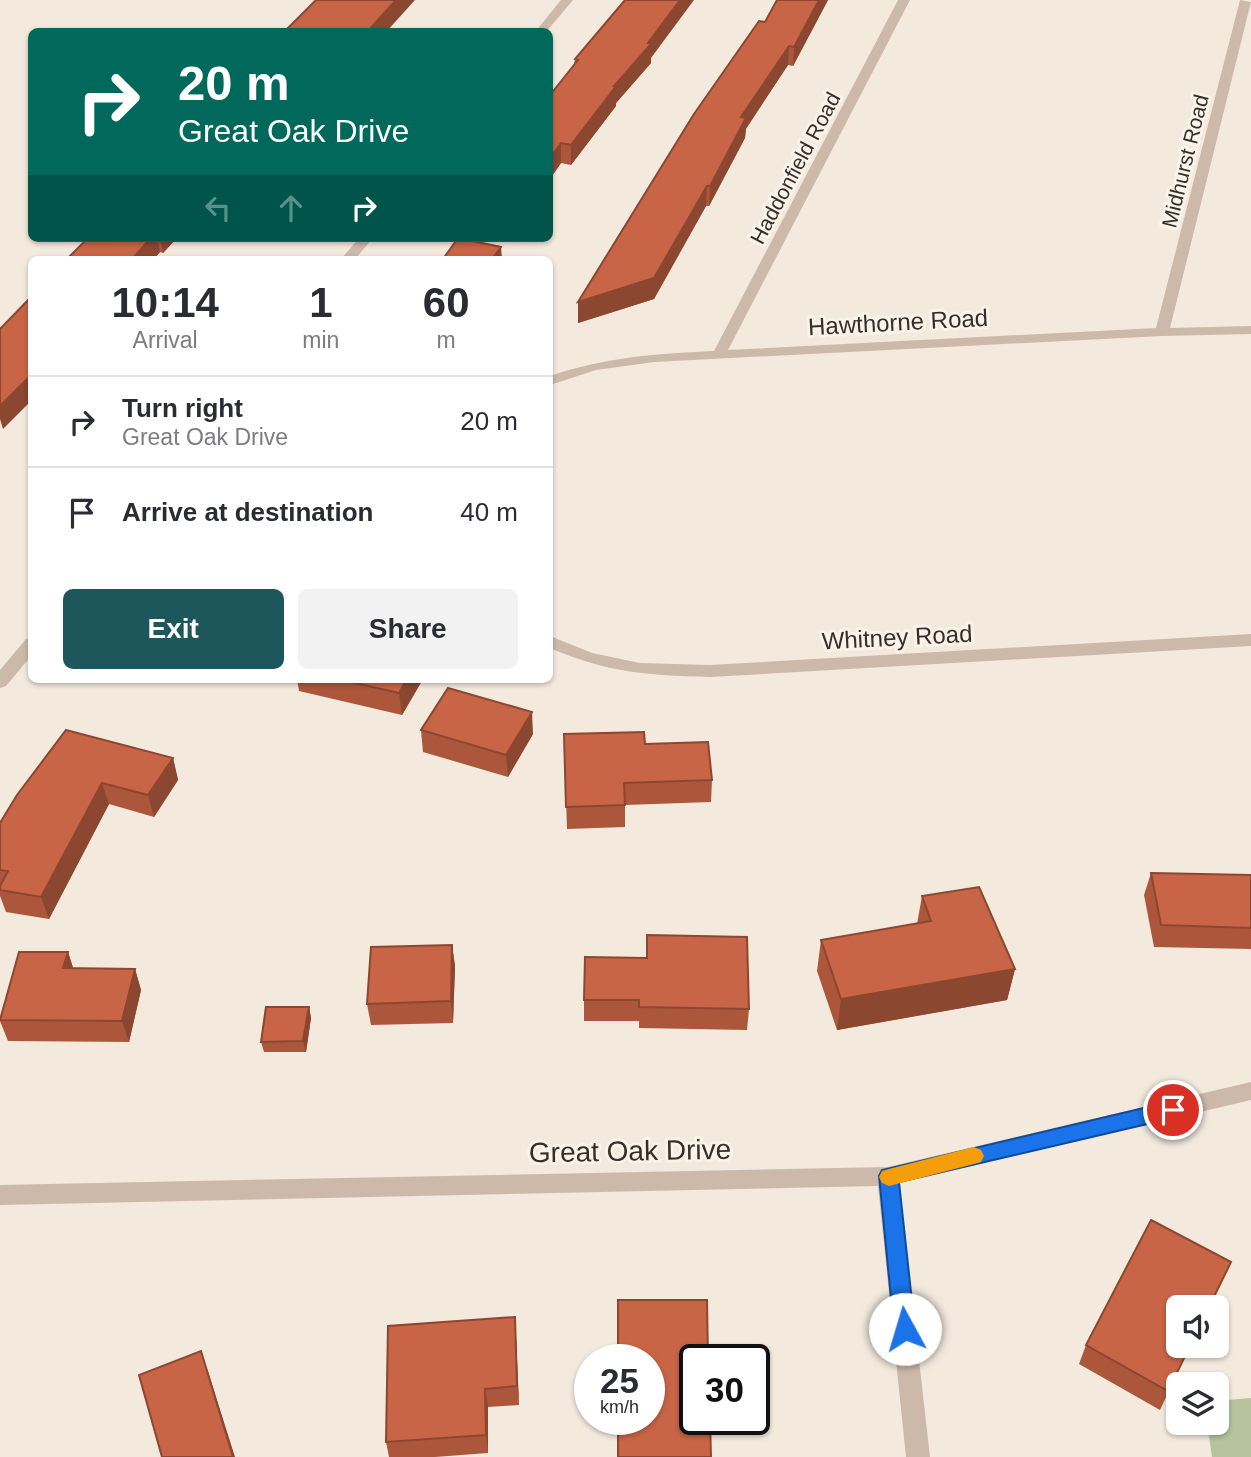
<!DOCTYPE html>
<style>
:root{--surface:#fff;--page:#f2f2f3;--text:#2b2b33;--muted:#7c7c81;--line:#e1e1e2;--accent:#1d575b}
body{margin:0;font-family:Helvetica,sans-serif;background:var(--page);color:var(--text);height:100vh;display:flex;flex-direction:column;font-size:26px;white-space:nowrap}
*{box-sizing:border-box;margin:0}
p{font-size:23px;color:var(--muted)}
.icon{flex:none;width:38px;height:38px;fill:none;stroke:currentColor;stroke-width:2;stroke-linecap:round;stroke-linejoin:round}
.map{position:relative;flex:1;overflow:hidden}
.sheet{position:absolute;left:28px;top:256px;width:525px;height:427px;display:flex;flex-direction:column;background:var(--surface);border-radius:10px;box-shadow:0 2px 5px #0004}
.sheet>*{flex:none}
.banner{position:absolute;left:28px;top:28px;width:525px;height:214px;border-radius:10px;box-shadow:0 2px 5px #0004;background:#00695c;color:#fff;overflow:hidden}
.controls{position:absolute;left:1166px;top:1295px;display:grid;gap:14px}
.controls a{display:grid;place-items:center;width:63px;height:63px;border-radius:10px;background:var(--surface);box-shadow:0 2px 5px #0004;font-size:35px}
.speed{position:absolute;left:574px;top:1344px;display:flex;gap:14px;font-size:35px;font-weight:700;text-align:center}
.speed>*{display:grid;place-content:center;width:91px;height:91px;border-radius:50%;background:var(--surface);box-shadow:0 2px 5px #0004;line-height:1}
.speed small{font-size:18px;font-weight:400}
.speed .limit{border:4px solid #111;border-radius:10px;background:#fff;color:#111}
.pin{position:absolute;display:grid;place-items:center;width:60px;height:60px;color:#fff;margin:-30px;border:4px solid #fff;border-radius:50%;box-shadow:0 2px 7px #0007}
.me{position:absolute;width:77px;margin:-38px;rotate:354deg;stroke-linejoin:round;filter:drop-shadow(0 0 5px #0008)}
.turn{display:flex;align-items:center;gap:24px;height:147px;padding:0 35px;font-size:32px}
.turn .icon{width:91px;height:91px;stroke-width:2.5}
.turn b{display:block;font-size:49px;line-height:60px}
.lanes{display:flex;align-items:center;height:66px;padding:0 35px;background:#0003;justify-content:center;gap:35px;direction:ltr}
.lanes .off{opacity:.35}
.eta{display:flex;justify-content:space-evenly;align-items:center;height:119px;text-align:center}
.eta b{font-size:42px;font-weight:700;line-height:49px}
.cta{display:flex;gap:14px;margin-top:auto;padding:14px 35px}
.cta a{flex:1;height:80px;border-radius:10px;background:var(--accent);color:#fff;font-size:28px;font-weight:700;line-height:80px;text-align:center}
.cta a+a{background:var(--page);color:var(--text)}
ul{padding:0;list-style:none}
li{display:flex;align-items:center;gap:21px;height:91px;padding:0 35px;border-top:2px solid var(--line)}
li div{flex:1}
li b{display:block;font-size:26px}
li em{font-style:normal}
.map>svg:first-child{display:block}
.green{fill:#b6c39d}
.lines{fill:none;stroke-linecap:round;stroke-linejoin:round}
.street{fill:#ccb9a9;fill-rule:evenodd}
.wall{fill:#ac573c}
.shaded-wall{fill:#8c4731}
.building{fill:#c86546;stroke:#8c4731;stroke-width:2}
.route{fill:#1a73e8;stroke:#114b97;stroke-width:2}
.slow{fill:#f59e0b}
.labels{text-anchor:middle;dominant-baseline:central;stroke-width:6;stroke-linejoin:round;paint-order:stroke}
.far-street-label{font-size:21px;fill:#382e29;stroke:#faf3ea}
.street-label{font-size:24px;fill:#382e29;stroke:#faf3ea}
.near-street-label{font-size:28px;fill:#382e29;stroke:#faf3ea}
</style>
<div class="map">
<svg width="1251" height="1457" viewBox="0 0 1251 1457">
<rect width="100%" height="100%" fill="#f3e9dd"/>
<!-- green -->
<path class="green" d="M1251,1398V1457H1212L1207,1423H1216V1401Z"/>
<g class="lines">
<!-- street -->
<path class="street" d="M561,0H573L546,32H535Z
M898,0H910L728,350L1156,328L1240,0L1251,2L1170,328L1251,326V334L1162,336L654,362L596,370L550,385V376C607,357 653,354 714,351Z
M359,238H373L355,259H341Z
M1251,634V646L710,677C647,675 608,673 550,648V636L592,653L640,663L710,665Z
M32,637V655L6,686L0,688V670L26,639Z
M1251,1082V1100L899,1183L930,1457H906L878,1186L0,1205V1185L888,1167Z"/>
</g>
<!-- wall -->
<path class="wall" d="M777,0H828L793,66L788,65L746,128L745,138L709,206H706L654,299L578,323V302L765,22Z
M651,58V63L616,103V106L571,165L561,163L550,179L575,59Z
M88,238H177L163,253L160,252L154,259H67Z
M479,238H501L498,242Z
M297,679H423L402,715L299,691Z
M421,730L533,734L508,777L423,752Z
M564,734L645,744L712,780L711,802L625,805V827L567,829Z
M173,758L178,780L154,817L109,804L49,919L6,912L0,896V823L17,795Z
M1151,873L1251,875V949L1154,947L1144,895Z
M922,896L1015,969L1007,1000L837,1030L817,971L821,940L917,924Z
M452,945L455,966L453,1023L371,1025L367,1004Z
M68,952L73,968L135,969L141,990L129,1042L8,1041L0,1021V1018Z
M585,957L749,1009L747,1030L639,1028V1021H584V1000Z
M309,1007L311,1018L306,1052H264L261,1042Z
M516,1337L519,1405L488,1407V1453L435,1457H389L386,1442Z
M1086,1345L1190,1346L1160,1410L1079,1364Z"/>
<!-- shaded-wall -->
<path class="shaded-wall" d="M396,0H415L386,32H367Z
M680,0H694L651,58V63L616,103V106L571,165V145L614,86Z
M819,0H828L793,66L794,47Z
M789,46L788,65L746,129L745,138L709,206L710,186L741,117Z
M561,143V163L550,179V158Z
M707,186L706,206L654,299L578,323V302Z
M151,238H157L160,252L154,259H132Z
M160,238H177L163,253Z
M501,247L502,259H492Z
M32,374V400L3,429L0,419V406Z
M407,679H423L402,715L399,693Z
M532,712L533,734L508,777L506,755Z
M173,758L178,780L154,817L148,795Z
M102,783L109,804L49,919L41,897Z
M452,945L455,966L453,1023L451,1001Z
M68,952L75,974L63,968Z
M135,969L141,990L129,1042L122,1021Z
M1015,969L1007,1000L837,1030L841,999Z
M309,1007L311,1018L306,1052L303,1041Z
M515,1317L516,1337L519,1405L517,1386Z
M201,1351L210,1378L235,1457H233Z
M485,1389L488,1407V1453L486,1435Z"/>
<!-- building -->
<path class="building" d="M316,0H396L367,32H284Z
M625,0H680L648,43L651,44L614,86H616L571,145L561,143L550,158V95L578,60L575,59Z
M777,0H819L794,47L789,46L741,117L746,118L710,186H707L654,278L578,302L694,114L759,21L765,22Z
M88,238H151L132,259H67Z
M458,238L501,247L492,259H443Z
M32,296V374L0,406V329Z
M338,679H407L399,693Z
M448,688L532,712L506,755L421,730Z
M66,730L173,758L148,795L102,783L41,897L0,890V886L8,871L0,870V823L17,795Z
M644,732L645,744L708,742L712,780L624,783L625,805L566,807L564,734Z
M1151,873L1251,875V928L1161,925Z
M979,887L1015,969L841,999L821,940L931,921L922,896Z
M647,935L747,937L749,1009L639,1007V1000H584L585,957L647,958Z
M452,945L451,1001L367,1004L371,947Z
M19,952H68L63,968L135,969L122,1021L0,1020Z
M266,1007H309L303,1041L261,1042Z
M1151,1220L1231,1262L1209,1307H1178V1346H1190L1168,1391L1086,1345Z
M618,1300H707L708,1360H695V1419H710L711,1457H618V1419H649V1360H618Z
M515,1317L517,1386L485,1389L486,1435L386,1442L388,1326Z
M201,1351L233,1457H162L139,1375Z"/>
<!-- route -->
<path class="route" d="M1173,1101L1180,1104L1183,1110L1180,1115L1173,1118L899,1182L915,1329L912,1336L905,1339L897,1336L894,1329L879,1176L882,1170Z"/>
<!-- slow -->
<path class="slow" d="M974,1147L981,1150L984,1156L981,1162L974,1164L889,1186L882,1183L879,1177L882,1171L889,1169Z"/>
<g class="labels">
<!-- far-street labels -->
<g class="far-street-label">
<text transform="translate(1185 161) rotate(-76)">Midhurst Road</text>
<text transform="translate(795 168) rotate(-62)">Haddonfield Road</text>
</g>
<!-- street labels -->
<g class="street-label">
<text transform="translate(898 322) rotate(-3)">Hawthorne Road</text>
<text transform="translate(897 637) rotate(-3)">Whitney Road</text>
</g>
<!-- near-street labels -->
<g class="near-street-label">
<text transform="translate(630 1151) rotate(-1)">Great Oak Drive</text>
</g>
</g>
</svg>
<div class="controls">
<a><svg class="icon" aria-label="sound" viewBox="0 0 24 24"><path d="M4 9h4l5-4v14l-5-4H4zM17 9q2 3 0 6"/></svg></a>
<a><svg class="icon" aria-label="layers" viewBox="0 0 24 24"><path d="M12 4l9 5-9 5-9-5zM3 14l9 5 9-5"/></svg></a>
</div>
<div class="speed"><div>25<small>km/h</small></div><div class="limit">30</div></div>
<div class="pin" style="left:1173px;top:1110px;background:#d93025"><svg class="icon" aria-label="arrive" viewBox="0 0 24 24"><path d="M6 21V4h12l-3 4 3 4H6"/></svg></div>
<svg class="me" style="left:905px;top:1329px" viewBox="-20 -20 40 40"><circle r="19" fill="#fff"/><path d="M0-13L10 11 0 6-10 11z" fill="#1a73e8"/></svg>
<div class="banner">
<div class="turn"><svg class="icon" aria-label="right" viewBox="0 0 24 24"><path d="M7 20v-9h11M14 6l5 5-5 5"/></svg><div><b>20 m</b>Great Oak Drive</div></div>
<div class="lanes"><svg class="icon off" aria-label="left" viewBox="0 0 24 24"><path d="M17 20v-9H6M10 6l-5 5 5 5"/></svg><svg class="icon off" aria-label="ahead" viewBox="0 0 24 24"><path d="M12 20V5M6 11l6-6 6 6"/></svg><svg class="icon" aria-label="right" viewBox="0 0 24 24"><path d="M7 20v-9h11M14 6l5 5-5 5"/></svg></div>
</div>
<section class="sheet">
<div class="eta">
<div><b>10:14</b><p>Arrival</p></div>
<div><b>1</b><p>min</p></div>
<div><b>60</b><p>m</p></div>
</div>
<ul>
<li><svg class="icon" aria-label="right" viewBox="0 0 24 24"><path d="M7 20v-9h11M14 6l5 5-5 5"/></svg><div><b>Turn right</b><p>Great Oak Drive</p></div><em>20 m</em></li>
<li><svg class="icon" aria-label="arrive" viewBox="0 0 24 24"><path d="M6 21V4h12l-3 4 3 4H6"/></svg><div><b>Arrive at destination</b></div><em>40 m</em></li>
</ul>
<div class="cta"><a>Exit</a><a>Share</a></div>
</section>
</div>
